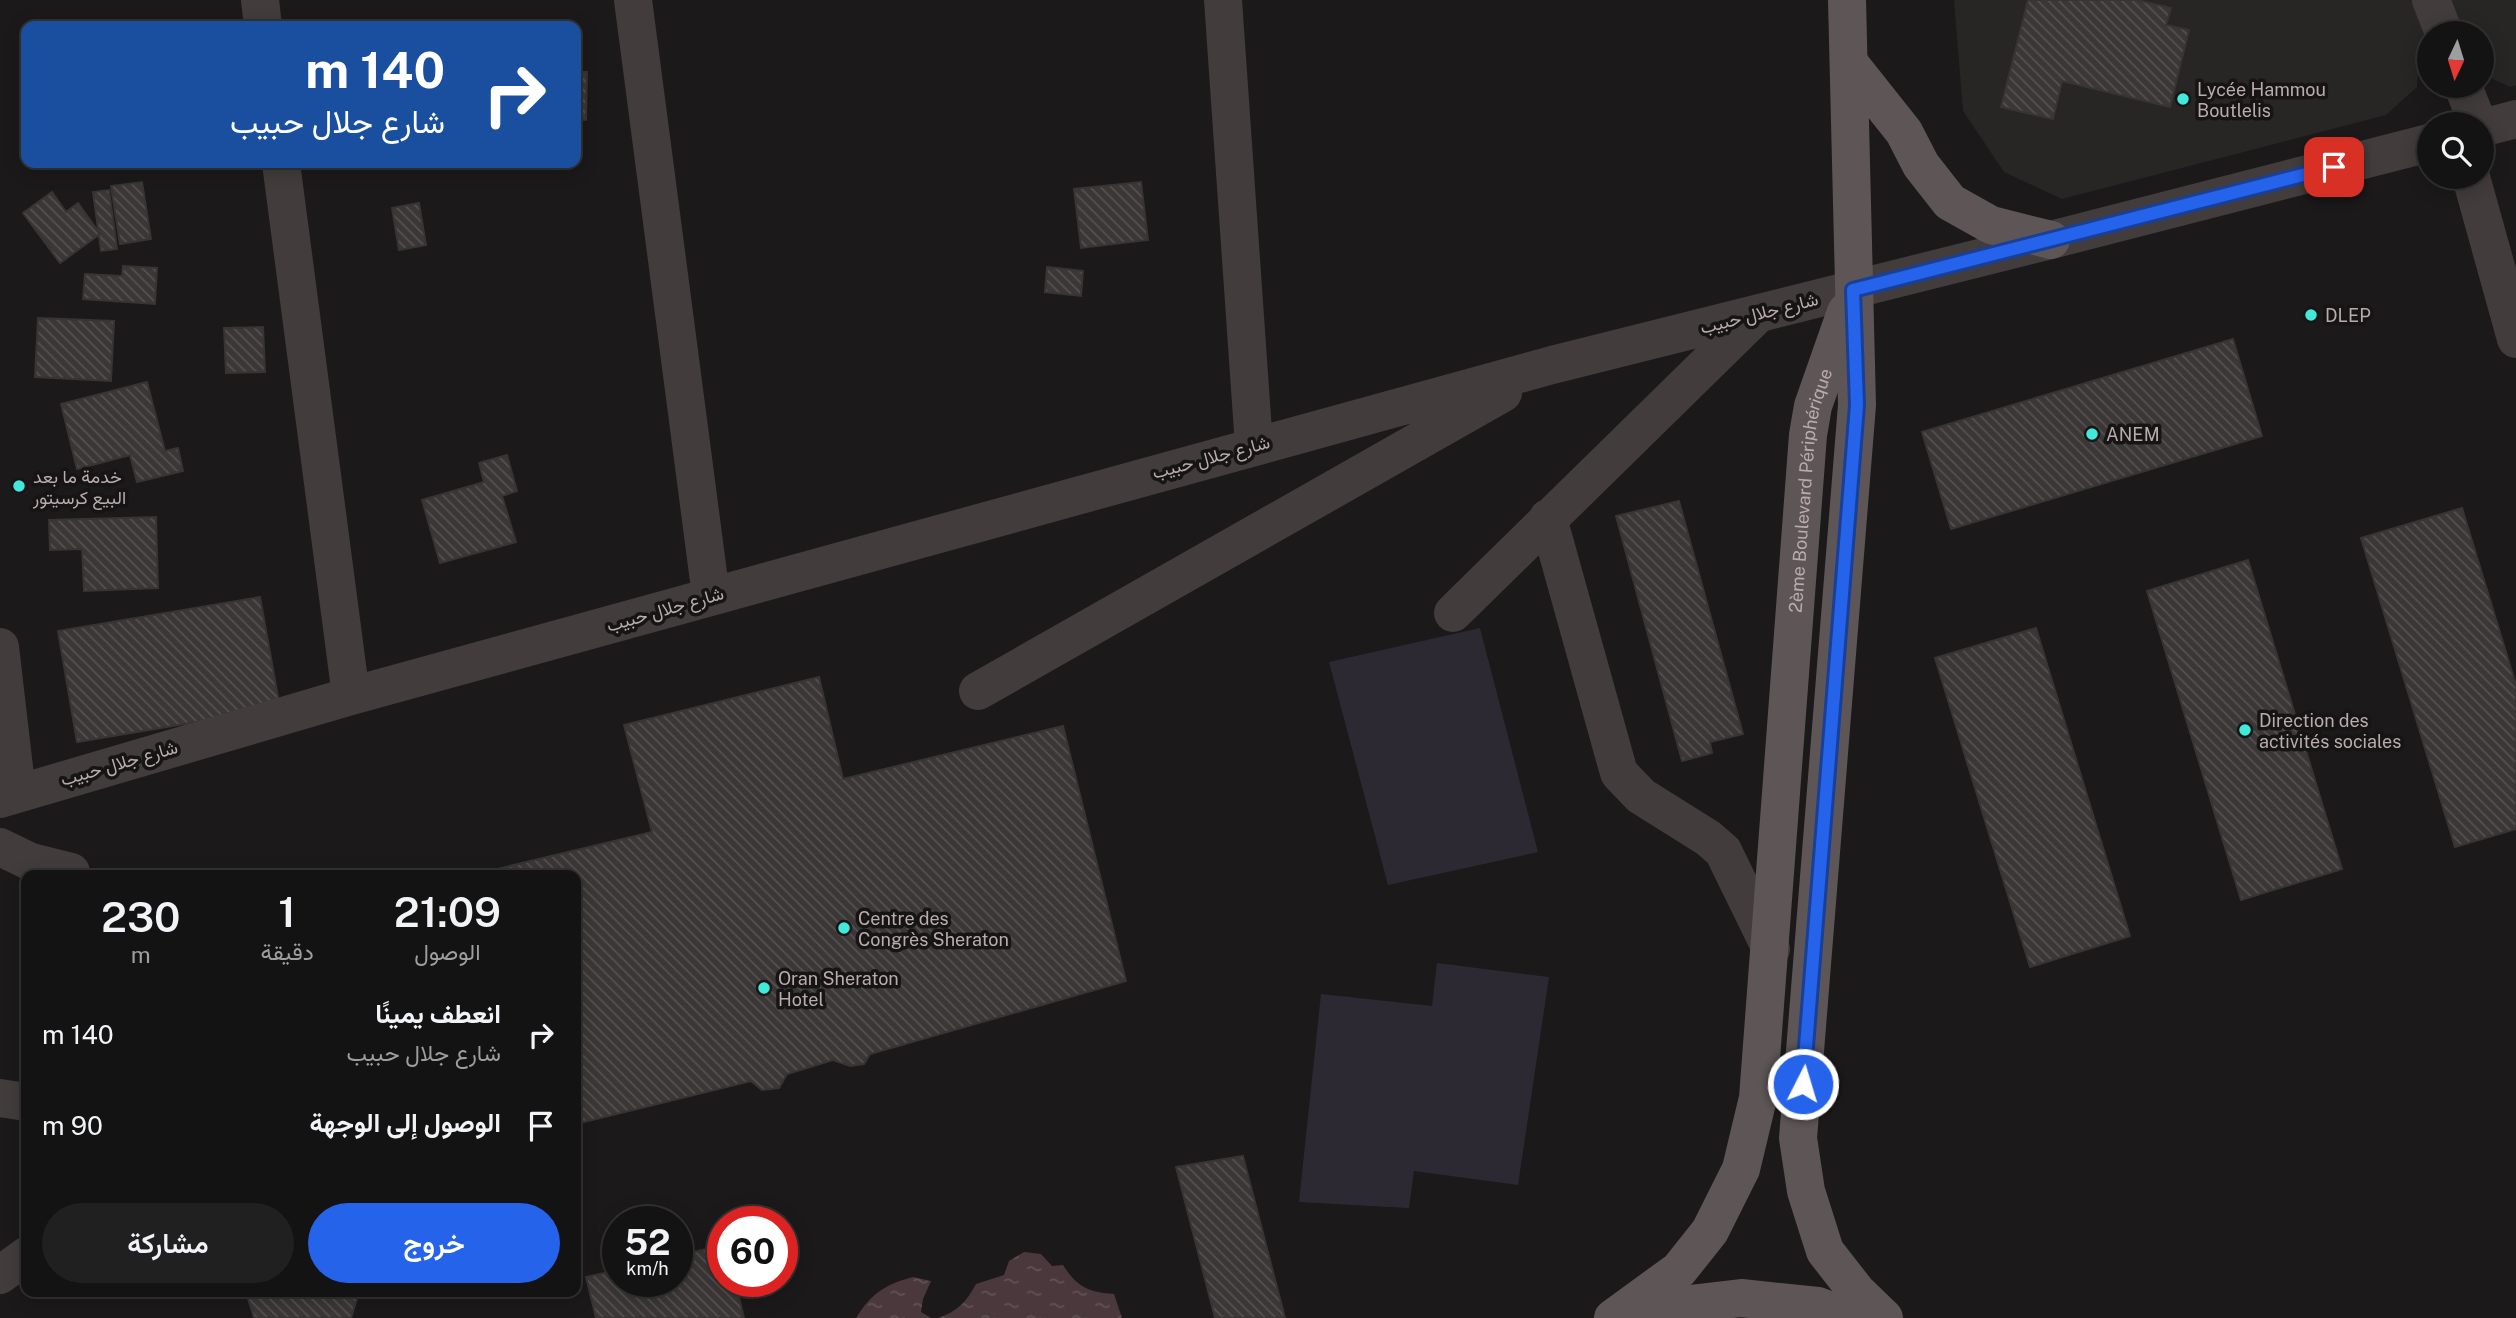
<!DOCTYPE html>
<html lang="ar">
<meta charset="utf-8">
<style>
:root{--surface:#141313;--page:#212021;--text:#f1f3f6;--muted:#9d9ea0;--line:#333233;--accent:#2563eb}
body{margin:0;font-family:"Public Sans",Vazirmatn,sans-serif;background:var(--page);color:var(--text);direction:rtl;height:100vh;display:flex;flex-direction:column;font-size:26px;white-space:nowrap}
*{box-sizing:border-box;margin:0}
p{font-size:23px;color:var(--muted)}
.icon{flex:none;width:38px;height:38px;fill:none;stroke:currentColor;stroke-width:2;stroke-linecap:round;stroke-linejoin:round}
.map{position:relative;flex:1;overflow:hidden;direction:ltr}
.sheet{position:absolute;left:21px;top:870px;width:560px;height:427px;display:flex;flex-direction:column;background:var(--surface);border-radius:14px;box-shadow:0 4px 18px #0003,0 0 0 2px var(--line);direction:rtl}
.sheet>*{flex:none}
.top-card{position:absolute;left:21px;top:21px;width:560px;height:147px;border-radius:14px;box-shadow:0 4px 18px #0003,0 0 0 2px var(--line);direction:rtl;background:#1a4fa0;color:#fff;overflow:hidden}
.needle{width:46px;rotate:184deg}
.tools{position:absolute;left:2417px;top:21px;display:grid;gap:14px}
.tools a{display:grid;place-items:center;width:77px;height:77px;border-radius:50%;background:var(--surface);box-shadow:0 4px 18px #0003,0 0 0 2px var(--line);font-size:35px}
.speed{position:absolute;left:602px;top:1206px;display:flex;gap:14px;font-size:35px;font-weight:700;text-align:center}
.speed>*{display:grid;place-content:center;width:91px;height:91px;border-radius:50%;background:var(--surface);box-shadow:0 4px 18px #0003,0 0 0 2px var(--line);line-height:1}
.speed small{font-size:18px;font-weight:400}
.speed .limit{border:10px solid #d22;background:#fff;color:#111}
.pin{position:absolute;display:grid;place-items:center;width:60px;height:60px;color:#fff;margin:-30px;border-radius:14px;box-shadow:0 4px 10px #0006}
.me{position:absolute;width:77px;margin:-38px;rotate:5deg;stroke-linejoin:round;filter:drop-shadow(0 0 5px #0008)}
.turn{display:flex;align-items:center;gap:24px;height:147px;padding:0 21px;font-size:32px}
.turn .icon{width:91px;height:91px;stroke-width:2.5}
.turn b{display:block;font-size:49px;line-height:60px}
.eta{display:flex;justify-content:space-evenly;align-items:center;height:119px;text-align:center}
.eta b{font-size:42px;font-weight:600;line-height:49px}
.cta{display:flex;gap:14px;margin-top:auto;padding:14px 21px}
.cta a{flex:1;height:80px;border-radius:42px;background:var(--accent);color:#fff;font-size:28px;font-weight:600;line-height:80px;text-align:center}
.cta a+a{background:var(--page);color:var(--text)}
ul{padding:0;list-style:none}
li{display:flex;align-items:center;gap:21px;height:91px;padding:0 21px}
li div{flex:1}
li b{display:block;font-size:26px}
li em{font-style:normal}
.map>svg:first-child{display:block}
.built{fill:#282625}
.garden{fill:#2d2933}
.water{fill:url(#water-ripples)}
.building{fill:url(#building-back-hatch);stroke:#373433;stroke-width:2}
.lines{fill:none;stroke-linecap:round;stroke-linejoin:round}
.minor{stroke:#423c3c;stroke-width:38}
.major{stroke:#5e5656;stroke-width:38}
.route-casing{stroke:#184099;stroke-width:18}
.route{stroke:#2563eb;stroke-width:12}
.poi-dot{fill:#42e9da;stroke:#161414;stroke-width:2.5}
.labels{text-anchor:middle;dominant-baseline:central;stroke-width:7;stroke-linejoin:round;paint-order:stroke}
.poi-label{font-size:18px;fill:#baacad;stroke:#161414;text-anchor:start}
.street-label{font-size:18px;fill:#baacad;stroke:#161414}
</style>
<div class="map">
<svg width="2516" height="1318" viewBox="0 0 2516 1318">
<defs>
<pattern id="water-ripples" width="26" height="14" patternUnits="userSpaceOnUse" patternTransform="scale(1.75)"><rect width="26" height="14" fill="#4a383d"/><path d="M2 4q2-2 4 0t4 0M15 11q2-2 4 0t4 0" fill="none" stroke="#625256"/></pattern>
<pattern id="building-back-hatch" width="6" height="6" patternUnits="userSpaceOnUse" patternTransform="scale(1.75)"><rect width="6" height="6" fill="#3a3736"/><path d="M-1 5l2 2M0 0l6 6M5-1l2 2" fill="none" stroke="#545150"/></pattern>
</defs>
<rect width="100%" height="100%" fill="#1b1919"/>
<!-- built -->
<path class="built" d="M1954,0H2516V85L2510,87L2482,74V33H2429V55L2419,59L2417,87L2386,115L2062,199L2004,172L1963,111Z"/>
<!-- garden -->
<path class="garden" d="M1480,628L1538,852L1388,885L1329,662Z
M1437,963L1549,977L1518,1185L1414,1171L1409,1208L1299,1202L1321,994L1432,1006Z"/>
<!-- water -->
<path class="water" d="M1024,1252L1041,1254L1052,1266L1063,1265C1077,1287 1088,1292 1114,1294L1122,1318H938C957,1312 967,1301 976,1284L1004,1275L1009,1261Z
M913,1277L931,1281L923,1299L921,1312L931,1318H856C872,1293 884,1285 913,1277Z"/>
<!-- building -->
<path class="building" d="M2028,0H2137L2171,8L2166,25L2189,30L2170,107L2062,81L2053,119L2001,107Z
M576,72H587L586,120L576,119Z
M142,182L151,239L120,244L111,186Z
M1141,182L1148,240L1081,248L1074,189Z
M109,190L117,249L101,251L93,192Z
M52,192L66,212L78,203L100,234L60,263L23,213Z
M419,203L426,245L399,250L392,208Z
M123,266L157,268L155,304L83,299L85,274L122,276Z
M1047,267L1083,271L1081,296L1045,292Z
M38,318L114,321L111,381L35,377Z
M263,327L265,372L226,373L224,328Z
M2233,339L2262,436L1951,529L1922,432Z
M147,382L165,451L178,448L183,471L137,482L130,455L77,469L61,404Z
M507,455L517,491L502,496L516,542L440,563L422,500L484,482L479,463Z
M1679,501L1743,734L1710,742L1712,753L1682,761L1616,516Z
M2462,508L2516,685V829L2455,847L2361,538Z
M156,517L158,588L84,591L82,549L50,550L49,520Z
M2248,560L2342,869L2241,900L2147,591Z
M260,597L280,708L77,742L58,631Z
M2036,628L2130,936L2030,967L1935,658Z
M819,677L843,779L1063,726L1126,981L870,1054L864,1064L850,1066L833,1060L787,1074L779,1088L762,1090L751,1081L576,1124V875H472L652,832L624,725Z
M1243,1156L1285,1318H1215L1176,1167Z
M723,1245V1281H735L744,1318H596L586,1277L618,1270V1281H677V1256Z
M246,1292H359L351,1318H254Z"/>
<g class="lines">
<!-- minor -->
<path class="minor" d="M260,0L263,26
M633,0L711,596
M1223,0L1254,446
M2431,0L2444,33
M2463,86L2478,124
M2482,128L2516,119
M281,163L351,696
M2471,177L2516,339
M1548,518L1619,773L1641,796L1708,838L1723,851L1771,949
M1453,613L1759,313
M0,647L17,793
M978,691L1503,393
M0,799L351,696L1552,365L2051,240L2429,143
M0,847L31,862L71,872
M0,1098L26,1102
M0,1275L26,1256"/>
<!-- major -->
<g class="major">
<path d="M1847,0L1857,405L1798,1138L1806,1191L1825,1251L1857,1292L1884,1318"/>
<path d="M1850,64L1904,132L1921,165L1950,202L1991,225L2051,240"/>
<path id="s1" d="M1613,1318L1679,1270L1710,1231L1741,1169L1758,1098L1808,435L1813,406L1846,312"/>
<path d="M1633,1318L1664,1307L1741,1298L1818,1306L1849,1318"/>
</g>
</g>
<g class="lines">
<!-- route casing -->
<g class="route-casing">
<path id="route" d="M1803,1084L1857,405L1853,290L2334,167"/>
</g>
<!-- route -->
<use href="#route" class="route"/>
</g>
<!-- markers -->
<g class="poi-dot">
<circle cx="2183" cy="99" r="7"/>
<circle cx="2311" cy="315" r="7"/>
<circle cx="2092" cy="434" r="7"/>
<circle cx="19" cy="486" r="7"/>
<circle cx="2245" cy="730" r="7"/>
<circle cx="844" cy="928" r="7"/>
<circle cx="764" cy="988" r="7"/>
</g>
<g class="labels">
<!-- poi labels -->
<g class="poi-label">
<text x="2197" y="89">Lycée Hammou<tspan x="2197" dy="21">Boutlelis</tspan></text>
<text x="2325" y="315">DLEP</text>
<text x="2106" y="434">ANEM</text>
<text x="33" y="476">خدمة ما بعد<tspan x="33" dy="21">البيع كرسيتور</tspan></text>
<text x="2259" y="720">Direction des<tspan x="2259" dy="21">activités sociales</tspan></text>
<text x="858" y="918">Centre des<tspan x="858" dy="21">Congrès Sheraton</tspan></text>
<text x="778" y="978">Oran Sheraton<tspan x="778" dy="21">Hotel</tspan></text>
</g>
<!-- street labels -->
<g class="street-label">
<text transform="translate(1759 313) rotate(-14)">شارع جلال حبيب</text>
<text transform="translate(1211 457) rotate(-15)">شارع جلال حبيب</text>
<text stroke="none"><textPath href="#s1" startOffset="884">2ème Boulevard Périphérique</textPath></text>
<text transform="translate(665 609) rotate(-16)">شارع جلال حبيب</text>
<text transform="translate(119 763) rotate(-16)">شارع جلال حبيب</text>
</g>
</g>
</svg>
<div class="tools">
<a><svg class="needle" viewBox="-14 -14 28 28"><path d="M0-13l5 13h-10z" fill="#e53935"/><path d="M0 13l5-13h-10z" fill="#9d9ea0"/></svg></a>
<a><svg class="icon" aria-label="search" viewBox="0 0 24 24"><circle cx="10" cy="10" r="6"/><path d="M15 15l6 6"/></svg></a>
</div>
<div class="speed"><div>52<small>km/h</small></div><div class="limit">60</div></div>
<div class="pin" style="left:2334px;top:167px;background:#d93025"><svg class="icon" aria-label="arrive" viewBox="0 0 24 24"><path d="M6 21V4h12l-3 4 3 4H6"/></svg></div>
<svg class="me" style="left:1803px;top:1084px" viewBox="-20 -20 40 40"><circle r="17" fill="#2563eb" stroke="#fff" stroke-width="3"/><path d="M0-11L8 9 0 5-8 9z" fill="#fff"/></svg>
<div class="top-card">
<div class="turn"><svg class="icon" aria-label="right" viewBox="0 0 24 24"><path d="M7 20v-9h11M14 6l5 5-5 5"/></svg><div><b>140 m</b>شارع جلال حبيب</div></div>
</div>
<section class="sheet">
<div class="eta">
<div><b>21:09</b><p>الوصول</p></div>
<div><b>1</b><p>دقيقة</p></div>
<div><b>230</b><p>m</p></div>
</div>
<ul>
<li><svg class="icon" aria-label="right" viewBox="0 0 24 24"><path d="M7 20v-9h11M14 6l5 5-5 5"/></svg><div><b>انعطف يمينًا</b><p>شارع جلال حبيب</p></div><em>140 m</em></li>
<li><svg class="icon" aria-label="arrive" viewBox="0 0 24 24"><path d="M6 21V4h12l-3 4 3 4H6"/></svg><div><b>الوصول إلى الوجهة</b></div><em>90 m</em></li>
</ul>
<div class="cta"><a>خروج</a><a>مشاركة</a></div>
</section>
</div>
